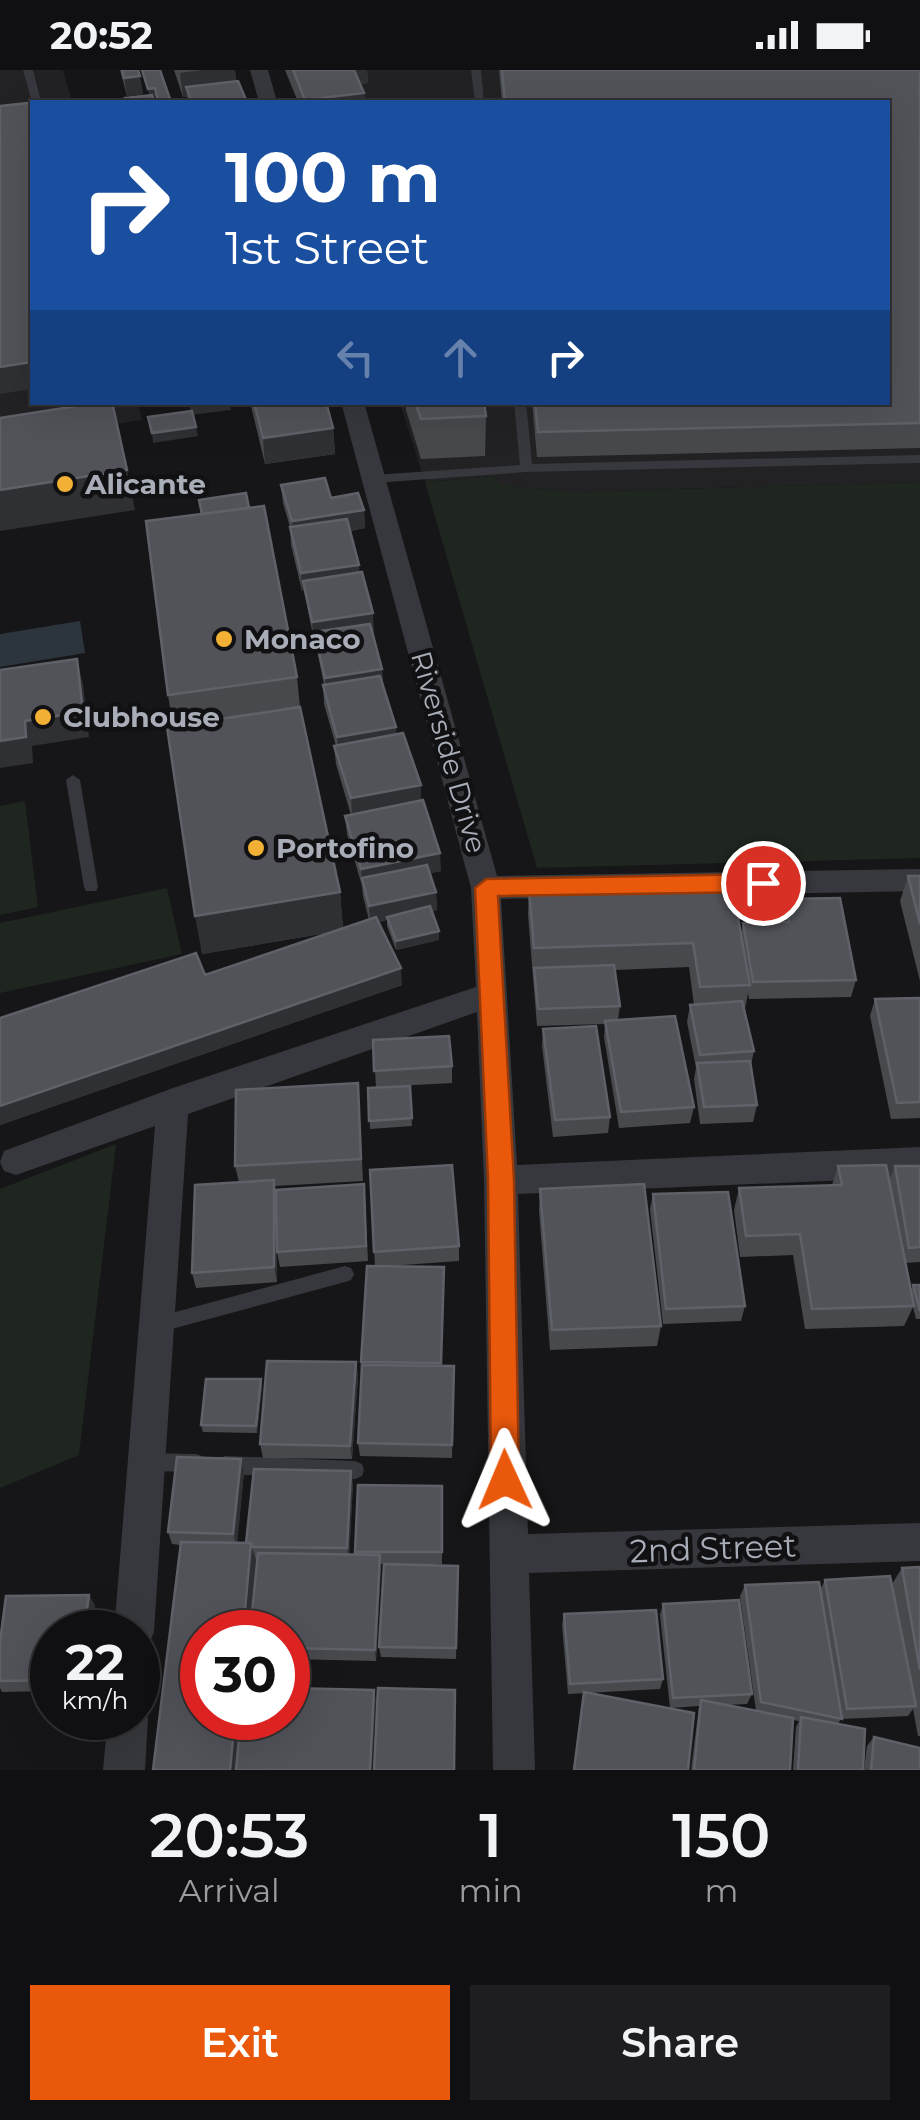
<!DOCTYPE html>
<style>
:root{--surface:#101012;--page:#1e1e20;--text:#f1f3f6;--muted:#9c9d9f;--line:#303032;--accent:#ea580c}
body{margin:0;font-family:Montserrat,sans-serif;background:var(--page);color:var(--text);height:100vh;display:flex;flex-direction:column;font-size:38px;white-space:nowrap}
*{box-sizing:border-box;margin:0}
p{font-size:32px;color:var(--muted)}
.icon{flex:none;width:55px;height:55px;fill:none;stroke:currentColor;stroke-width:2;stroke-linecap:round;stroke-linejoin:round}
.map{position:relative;height:1700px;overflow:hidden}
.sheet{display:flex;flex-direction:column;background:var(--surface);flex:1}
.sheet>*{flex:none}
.hud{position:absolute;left:30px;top:30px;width:860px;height:305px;border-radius:0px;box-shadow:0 10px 40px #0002,0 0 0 2px var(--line);background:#1a4fa0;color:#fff;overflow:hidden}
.speed{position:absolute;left:30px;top:1540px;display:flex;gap:20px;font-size:50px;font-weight:700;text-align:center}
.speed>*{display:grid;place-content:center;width:130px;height:130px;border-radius:50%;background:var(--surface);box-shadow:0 10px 40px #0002,0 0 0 2px var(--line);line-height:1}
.speed small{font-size:25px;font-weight:400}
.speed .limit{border:15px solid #d22;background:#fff;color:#111}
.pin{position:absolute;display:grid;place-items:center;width:85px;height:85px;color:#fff;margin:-42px;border:5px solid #fff;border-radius:50%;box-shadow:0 2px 10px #0007}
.me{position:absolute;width:110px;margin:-55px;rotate:359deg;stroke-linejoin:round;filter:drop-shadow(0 0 8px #0008)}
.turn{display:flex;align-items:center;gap:35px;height:210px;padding:0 30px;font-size:45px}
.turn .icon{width:130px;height:130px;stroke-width:2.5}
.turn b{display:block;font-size:70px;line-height:85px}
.lanes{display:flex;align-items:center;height:95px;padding:0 30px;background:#0003;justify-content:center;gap:50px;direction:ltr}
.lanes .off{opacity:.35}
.eta{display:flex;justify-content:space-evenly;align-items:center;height:170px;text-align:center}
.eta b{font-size:60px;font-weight:600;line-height:70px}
.button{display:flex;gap:20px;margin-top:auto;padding:20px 30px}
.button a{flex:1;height:115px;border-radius:0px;background:var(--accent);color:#fff;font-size:40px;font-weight:600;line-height:115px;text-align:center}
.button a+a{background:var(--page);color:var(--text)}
.status{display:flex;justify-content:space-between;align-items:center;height:70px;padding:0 50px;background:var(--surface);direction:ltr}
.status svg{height:28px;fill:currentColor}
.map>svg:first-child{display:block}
.built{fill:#222225}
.green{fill:#1e261f}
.water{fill:#2c353c}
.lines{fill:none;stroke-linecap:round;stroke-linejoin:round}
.lane{fill:#37383d;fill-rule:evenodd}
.street{fill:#37383d;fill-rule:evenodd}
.wall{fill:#47494d}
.shaded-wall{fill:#2f3033}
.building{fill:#525359;stroke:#5f6168;stroke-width:2.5}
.route{fill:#ea580c;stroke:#983908;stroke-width:2.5}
.poi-dot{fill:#f2b134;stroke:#111113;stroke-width:4}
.labels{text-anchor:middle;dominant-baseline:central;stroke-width:9;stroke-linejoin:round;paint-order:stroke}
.poi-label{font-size:28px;font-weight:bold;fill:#a8adb8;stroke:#111113;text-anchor:start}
.street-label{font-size:28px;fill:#a8adb8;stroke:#111113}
.near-street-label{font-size:32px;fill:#a8adb8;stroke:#111113}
</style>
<div class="status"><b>20:52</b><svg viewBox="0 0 49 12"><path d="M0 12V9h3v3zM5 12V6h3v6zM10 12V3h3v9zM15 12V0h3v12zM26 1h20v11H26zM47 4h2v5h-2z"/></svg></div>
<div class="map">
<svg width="920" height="1700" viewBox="0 0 920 1700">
<rect width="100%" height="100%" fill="#161618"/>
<!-- built -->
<path class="built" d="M0,0H63L72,32H32V332L138,333L142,350L0,372Z
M292,0H920V412L574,422L500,415L495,406L425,412L400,333L888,332V32H302Z"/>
<!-- green -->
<path class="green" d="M495,406L500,415L574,422L920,412V788L537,798L425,412Z
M25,731L38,837L0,845V736Z
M167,818L182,884L0,923V853Z
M116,1074L79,1385L0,1418V1119Z"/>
<!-- water -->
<path class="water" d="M80,551L85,583L0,597V564Z"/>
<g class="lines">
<!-- lane -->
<path class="lane" d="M23,0H33L41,32H32Z
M471,0H481L484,32H475Z
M514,332H526L532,394L920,385V393L526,402L373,413L367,409L373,405L520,395Z
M73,705L80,710L98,817L96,821H86L84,817L66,710Z
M345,1196L351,1198L354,1204L351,1210L345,1212L157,1263L151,1261L148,1255L151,1249L157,1247Z
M146,1383L197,1384L204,1387L206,1393L204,1399L197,1402L146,1401L139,1398L137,1392L139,1386Z
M225,1386L355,1391L362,1394L364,1400L362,1406L355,1409L225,1404L218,1401L216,1395L218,1389Z"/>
<!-- street -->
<path class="street" d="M250,0H268L277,32H259Z
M341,332H364L497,806L920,799V821L501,829L517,1095L920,1077V1107L518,1124L528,1464L920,1453V1491L529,1503L535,1700H493L484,1110L477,942L188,1044L154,1562L148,1576L138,1580V1562H114L155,1056L16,1105L4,1101L0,1092L4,1081L173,1018L476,917L471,818Z
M138,1632L148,1648L145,1700H103L108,1648H138Z"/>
</g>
<!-- wall -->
<path class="wall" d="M120,0H138L143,24L127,26Z
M174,0H235L236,11L247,32H188L187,27H183Z
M285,0H367L368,13L360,14L364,23L365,32H298Z
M499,0H920V378L537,387L532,332H888V32H502Z
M250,332H326L333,358L335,384L265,394Z
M406,332H484L486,346L485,386L421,389L406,340Z
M281,415L331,428L364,440L365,458L350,461L382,599L383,614L396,664L421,715V731L441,801L430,803L436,822L437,840L432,841L439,861V870L396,880L387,856V850L378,852L402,915L0,1055V948L205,905L333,862L202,884L173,656L168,625L201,444L199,430L297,607L300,637L340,822L343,858L369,850L363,826L362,816L347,764L345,746L351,745L336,694L334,676H336L324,634L323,615H324L315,570H314L304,521H302L291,475L290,457L283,433Z
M908,806H920V911L900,831Z
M529,821L741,864L743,853L782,852L781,847L785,829L856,910L851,927L749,929L748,923L745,939L754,981L751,995L757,1035L753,1052L700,1054L694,1009L696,998L687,952L690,935H694L689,897L615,900L620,936L618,950L694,1037L690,1053L619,1058L604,967L605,954L537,956L528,845Z
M920,928V1048L891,1049L870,946L875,929Z
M543,959L610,1047L608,1063L553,1067L542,976Z
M373,970L452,996V1013L376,1017Z
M358,1013L363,1111L275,1116L277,1212L196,1218L192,1203L239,1112L235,1096Z
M410,1016L412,1056L370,1059L368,1018Z
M838,1096L889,1111L895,1096H920V1192L905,1193L911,1221L913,1215H920V1249H916L913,1237L904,1256L805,1259L793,1185L740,1187L734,1140L739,1118L832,1115Z
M370,1100L459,1176V1191L389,1196L444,1197L441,1296H454L452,1388L360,1386L358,1373L362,1302L361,1292L375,1196Z
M540,1119L661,1256L657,1276L550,1280L539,1141Z
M653,1124L745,1236L741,1251L663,1254L650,1139Z
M365,1130L368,1191L280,1197L277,1182Z
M356,1292L358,1306L352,1389L263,1388L260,1374Z
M262,1316L257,1363L203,1362L201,1355Z
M241,1389L244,1402L237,1473H246L353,1413L349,1485H355V1482L442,1416V1494H381L376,1591L288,1589V1562L258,1489H256L202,1648L376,1630L153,1700L180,1475L172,1474L168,1462Z
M458,1496L456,1589L381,1587L379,1577Z
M920,1497V1666H918L913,1639L908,1646L841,1649L838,1654L863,1700H793L796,1657L799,1651L793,1650L790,1700H691L699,1636L670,1638L660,1545L663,1534L752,1624L747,1634L726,1635L756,1641L740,1526L745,1515L821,1518L825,1510L892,1514L902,1498Z
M89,1525L95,1536L92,1562H52V1621L2,1622L0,1618V1572L6,1526Z
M564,1544L663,1609L660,1619L568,1624L562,1555Z
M874,1667L920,1700H864L867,1676Z"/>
<!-- shaded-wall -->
<path class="shaded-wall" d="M201,0H235L237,20L186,17L187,27H183L180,3Z
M351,0H367L368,13L352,15Z
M140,6L143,24L127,26L124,8Z
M155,18L157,27L150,28L148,19Z
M364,23L365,32H305V30Z
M32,292V319L0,324V297Z
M189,332H230L231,340L191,345Z
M196,357L198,366L153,373L152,363Z
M333,358L335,384L265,394L263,368Z
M127,400L135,440L0,461V420Z
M364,440L365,458L293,470L292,451Z
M359,495L360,513L303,511L304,521H302L301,503Z
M373,543L374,562L316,570L314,562L315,570H314L312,552Z
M77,589L83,614L89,667L32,676L33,693L0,698V672L25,651Z
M382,599L383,617L327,626L325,608Z
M396,657L397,675L339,685L337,667Z
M421,715V733L352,746L351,728Z
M440,783L441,801L364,816L362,808V816L361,799Z
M340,822L343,860L202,884L195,846Z
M436,822L437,840L370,853L369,836Z
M439,861V870L396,880V871Z
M401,898L402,915L0,1055V1036Z
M274,1110L276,1126L277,1212L274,1197Z
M356,1292L358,1306L352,1389L350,1376Z
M261,1309L262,1316L257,1363L256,1356Z
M241,1389L244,1402L237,1476L233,1464Z
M351,1401L353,1413L349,1490L347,1478Z
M251,1473L256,1490L249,1562H243Z
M380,1485L381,1497L376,1591L375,1580Z
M89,1525L95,1536L92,1562H84Z
M374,1620L376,1630L372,1700H370Z
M235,1648H241L237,1700H230Z"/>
<!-- building -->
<path class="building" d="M122,0H138L140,6L124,8Z
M142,0H160L171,32H158L155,18L148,19Z
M293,0H354L364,23L305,30Z
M502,0H920V353L538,362L535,332H888V32H505Z
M238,11L247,32H192L186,17Z
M152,25L154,32H127L125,28Z
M32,32V292L0,297V36L38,32Z
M102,332H112L127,400L0,420V348Z
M254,332H326L333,358L263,368Z
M415,332H484L486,346L421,349Z
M192,341L196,357L152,363L148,347Z
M325,408L331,428L358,423L364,440L292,451L281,415Z
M246,423L249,438L202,444L199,430Z
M264,436L297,607L168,625L146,451Z
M347,449L359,495L301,503L290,457Z
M362,502L373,543L312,552L303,511Z
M370,554L382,599L325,608L314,562Z
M77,589L83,642L25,651L26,667L0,671V600Z
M380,606L396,657L337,667L323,615Z
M300,637L340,822L195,846L167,657Z
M403,663L421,715L351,728L334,676Z
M423,730L440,783L361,799L345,746Z
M427,795L436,822L369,836L362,808Z
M908,806H920V854Z
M732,814L750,915L700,917L693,873L534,878L529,821Z
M840,828L856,910L753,912L743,853L789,852L785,829Z
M430,836L439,861L396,871L387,847Z
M376,847L401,898L0,1036V948L196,883L205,905Z
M614,895L620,936L538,939L534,898Z
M920,928V1032L897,1033L875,929Z
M742,931L754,981L700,985L690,935Z
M675,946L694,1037L621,1042L605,951Z
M596,956L610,1047L555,1050L543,959Z
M449,966L452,996L374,1001L373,970Z
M750,991L757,1035L704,1037L697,993Z
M358,1013L361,1089L235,1096L236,1020Z
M410,1016L412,1048L369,1051L368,1018Z
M452,1095L459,1176L374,1182L370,1100Z
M886,1095L914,1236L812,1239L800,1164L746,1166L739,1118L842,1115L838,1096Z
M895,1096H920V1177L909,1178Z
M274,1110V1197L192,1203L195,1115Z
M364,1114L366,1176L277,1182L276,1120Z
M644,1114L661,1256L552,1260L540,1119Z
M728,1122L745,1236L666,1239L653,1124Z
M367,1196L444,1197L441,1293L361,1292Z
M913,1215H920V1241Z
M267,1291L356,1292L350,1376L260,1374Z
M362,1295L454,1296L452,1375L358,1373Z
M206,1309H261L256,1356L201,1355Z
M177,1387L241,1389L233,1464L168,1462Z
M254,1399L351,1401L347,1478L252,1477L251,1473H246Z
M358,1415L442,1416V1482H355Z
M181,1472L251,1473L243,1562H202V1648H235L230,1700H153Z
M258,1483L380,1485L375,1580L288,1578V1562H250Z
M384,1494L458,1496L456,1578L379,1577Z
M920,1497V1600L902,1498Z
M890,1506L916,1636L847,1639L825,1510Z
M819,1512L842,1649L761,1632L745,1515Z
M89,1525L84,1562H52V1610L0,1611V1572L6,1526Z
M739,1530L752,1624L673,1628L663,1534Z
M656,1540L663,1609L570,1614L564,1544Z
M288,1618L374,1620L370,1700H236L241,1648H288Z
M378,1618L455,1620L454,1700H374Z
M584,1622L694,1643L688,1700H574Z
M701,1630L793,1648L790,1700H694Z
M801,1647L865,1659L863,1700H798Z
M874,1667L920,1678V1700H871Z"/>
<!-- route -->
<path class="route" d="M763,804L774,813L763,822L498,826L514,1110L519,1410L515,1419L505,1423L495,1419L491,1410L488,1110L475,818L486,809Z"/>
<!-- markers -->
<g class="poi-dot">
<circle cx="65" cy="414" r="10"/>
<circle cx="224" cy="569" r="10"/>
<circle cx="43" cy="647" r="10"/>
<circle cx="256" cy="778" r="10"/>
</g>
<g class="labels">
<!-- poi labels -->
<g class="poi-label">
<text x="85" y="414">Alicante</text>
<text x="244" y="569">Monaco</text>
<text x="63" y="647">Clubhouse</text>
<text x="276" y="778">Portofino</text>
</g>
<!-- street labels -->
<g class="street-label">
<text transform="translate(449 682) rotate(74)">Riverside Drive</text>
</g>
<!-- near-street labels -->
<g class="near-street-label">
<text transform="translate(713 1478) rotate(-2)">2nd Street</text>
</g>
</g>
</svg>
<div class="speed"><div>22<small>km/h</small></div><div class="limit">30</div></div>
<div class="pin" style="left:763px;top:813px;background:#d93025"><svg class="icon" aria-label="arrive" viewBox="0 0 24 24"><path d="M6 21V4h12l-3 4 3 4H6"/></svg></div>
<svg class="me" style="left:505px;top:1410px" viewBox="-20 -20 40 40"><path d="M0-17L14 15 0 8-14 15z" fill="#ea580c" stroke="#fff" stroke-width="4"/></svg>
<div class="hud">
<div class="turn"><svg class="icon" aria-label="right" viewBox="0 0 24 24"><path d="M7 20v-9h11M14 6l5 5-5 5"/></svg><div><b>100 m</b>1st Street</div></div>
<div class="lanes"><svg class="icon off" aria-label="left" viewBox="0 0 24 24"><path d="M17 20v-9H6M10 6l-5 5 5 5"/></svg><svg class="icon off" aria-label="ahead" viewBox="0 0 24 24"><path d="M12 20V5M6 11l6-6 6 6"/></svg><svg class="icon" aria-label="right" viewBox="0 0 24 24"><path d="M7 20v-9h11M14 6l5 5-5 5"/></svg></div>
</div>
</div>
<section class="sheet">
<div class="eta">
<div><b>20:53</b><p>Arrival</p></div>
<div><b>1</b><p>min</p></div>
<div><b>150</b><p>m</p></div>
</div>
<div class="button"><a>Exit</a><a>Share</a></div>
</section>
